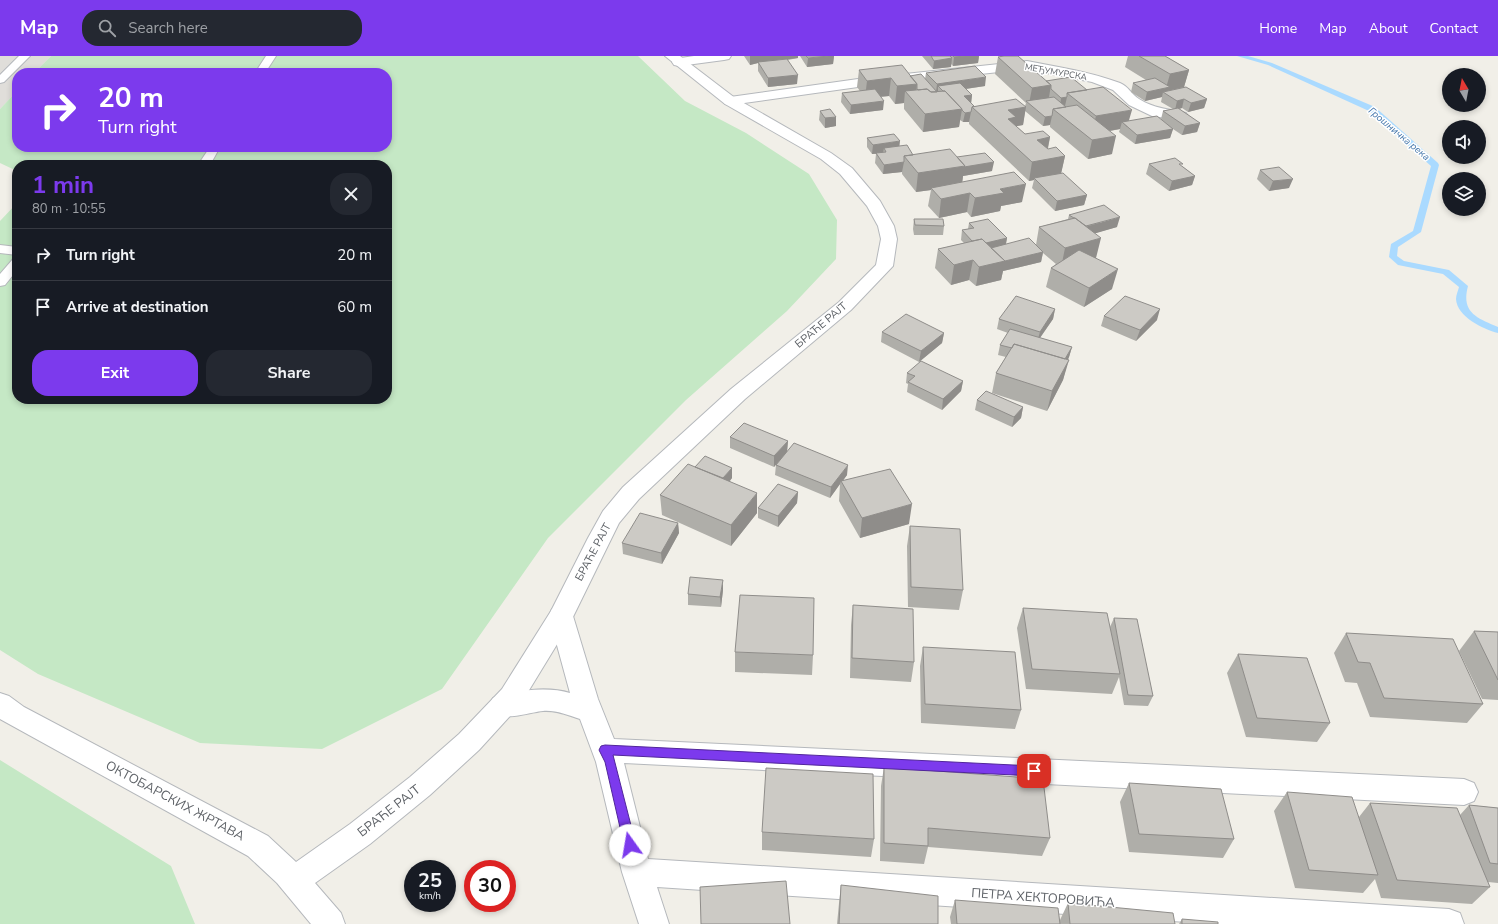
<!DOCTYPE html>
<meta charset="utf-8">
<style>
:root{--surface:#171b24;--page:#242831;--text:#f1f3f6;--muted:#9ea1a6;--line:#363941;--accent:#7c3aed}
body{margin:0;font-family:"Nunito Sans",sans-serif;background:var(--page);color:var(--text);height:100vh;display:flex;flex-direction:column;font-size:15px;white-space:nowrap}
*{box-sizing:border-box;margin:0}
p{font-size:13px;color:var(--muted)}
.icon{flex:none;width:22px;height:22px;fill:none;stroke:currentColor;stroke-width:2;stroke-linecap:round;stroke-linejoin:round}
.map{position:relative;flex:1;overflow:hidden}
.panel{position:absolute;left:12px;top:104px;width:380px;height:244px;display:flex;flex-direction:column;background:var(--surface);border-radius:16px;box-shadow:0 2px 6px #0003}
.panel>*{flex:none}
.guide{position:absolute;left:12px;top:12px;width:380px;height:84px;border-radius:16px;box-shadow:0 2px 6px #0003;background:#7c3aed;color:#fff;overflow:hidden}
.needle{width:26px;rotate:350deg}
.tools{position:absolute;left:1442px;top:12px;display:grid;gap:8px}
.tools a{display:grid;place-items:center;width:44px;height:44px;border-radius:50%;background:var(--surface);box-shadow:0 2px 6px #0003;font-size:20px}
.speed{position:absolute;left:404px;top:804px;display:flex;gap:8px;font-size:20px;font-weight:700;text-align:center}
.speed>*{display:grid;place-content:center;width:52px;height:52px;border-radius:50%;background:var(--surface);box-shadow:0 2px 6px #0003;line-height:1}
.speed small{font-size:10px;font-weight:400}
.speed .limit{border:6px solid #d22;background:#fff;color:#111}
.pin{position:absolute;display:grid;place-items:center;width:34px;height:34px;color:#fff;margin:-17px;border-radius:8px;box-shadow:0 2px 6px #0006}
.me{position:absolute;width:44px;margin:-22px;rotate:347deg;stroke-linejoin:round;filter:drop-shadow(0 0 3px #0008)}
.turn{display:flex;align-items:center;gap:14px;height:84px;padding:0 20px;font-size:18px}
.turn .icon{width:52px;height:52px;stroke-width:2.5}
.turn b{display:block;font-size:28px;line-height:34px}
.round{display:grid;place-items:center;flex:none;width:42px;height:42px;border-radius:16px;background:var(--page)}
.overview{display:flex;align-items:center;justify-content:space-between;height:68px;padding:0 20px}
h1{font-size:24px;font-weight:700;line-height:30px;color:var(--accent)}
.action{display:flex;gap:8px;margin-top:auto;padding:8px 20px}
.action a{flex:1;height:46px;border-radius:16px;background:var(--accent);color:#fff;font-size:16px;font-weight:700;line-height:46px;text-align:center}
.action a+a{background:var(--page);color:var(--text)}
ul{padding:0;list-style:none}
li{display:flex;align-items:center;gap:12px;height:52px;padding:0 20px;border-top:1px solid var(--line)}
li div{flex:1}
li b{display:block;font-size:15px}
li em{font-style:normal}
header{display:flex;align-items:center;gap:24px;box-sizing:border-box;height:56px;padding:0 20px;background:var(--accent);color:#fff}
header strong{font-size:19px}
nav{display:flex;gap:22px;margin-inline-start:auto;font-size:14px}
.search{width:280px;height:36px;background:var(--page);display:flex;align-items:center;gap:10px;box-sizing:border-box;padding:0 14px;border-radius:16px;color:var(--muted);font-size:15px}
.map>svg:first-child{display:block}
.industrial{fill:#e0deda}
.green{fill:#c5e8c5}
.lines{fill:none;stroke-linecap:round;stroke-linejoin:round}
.stream{fill:#aadaff;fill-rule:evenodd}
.service-casing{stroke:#b5b8bc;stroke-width:2}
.minor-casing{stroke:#b5b8bc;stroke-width:2}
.tertiary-casing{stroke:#b5b8bc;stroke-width:2}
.service{fill:#fff;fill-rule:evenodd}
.minor{fill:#fff;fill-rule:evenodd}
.tertiary{fill:#fff;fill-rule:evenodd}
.wall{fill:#afaea9}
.shaded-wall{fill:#8f8d8a}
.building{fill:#cccac5;stroke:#8f8d8a}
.route{fill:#7c3aed;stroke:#51269a}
.labels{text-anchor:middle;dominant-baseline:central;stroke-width:3;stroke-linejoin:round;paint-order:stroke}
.far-street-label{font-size:9px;fill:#5f6368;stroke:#fff}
.far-water-label{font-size:10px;font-style:italic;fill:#4174aa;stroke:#fff}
.street-label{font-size:11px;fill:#5f6368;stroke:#fff}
.near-street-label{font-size:13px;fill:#5f6368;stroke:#fff}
</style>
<header>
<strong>Map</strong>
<div class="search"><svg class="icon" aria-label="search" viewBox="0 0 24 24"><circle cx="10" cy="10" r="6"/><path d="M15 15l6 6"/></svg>Search here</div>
<nav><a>Home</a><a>Map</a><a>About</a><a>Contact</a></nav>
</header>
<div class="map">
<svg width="1498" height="868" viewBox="0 0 1498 868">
<rect width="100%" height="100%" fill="#f1efe8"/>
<!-- industrial -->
<path class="industrial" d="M0,0H51L34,17H17V35L0,53Z"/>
<!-- green -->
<path class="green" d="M51,0H638L685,45L746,77L809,118L837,164L836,203L787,255L686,344L548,482L442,633L322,693L200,687L38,618L0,594V165L17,147V343H387V109H17V115L0,107V53L17,35V91H387V17H34Z
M0,704L171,810L195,868H0Z"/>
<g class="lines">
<!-- stream -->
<path class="stream" d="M1237,0H1248L1272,7L1375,51L1438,107L1439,109L1421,176L1398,191L1397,200L1404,205L1449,214L1468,230C1461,256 1476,262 1498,271V277C1483,273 1457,261 1456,243C1456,239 1458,235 1459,231L1443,218L1398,209L1389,201L1391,188L1413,175L1431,110L1369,55L1268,9Z"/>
<!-- service casing -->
<g class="service-casing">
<path id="service" d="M19,0H30L4,26L0,27V19Z
M266,0H276L265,17H255Z
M210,91H220L210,109H198Z
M0,189L17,191V199L0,197Z
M17,202V214L5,229L0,230V218L13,203Z"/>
</g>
<!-- minor casing -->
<g class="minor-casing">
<path id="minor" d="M694,0H731L729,3L724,4L679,10L674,9L672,6L674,3Z
M1027,5C1058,11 1091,16 1120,27C1128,30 1132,39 1139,43C1154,53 1170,53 1186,57L1188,60L1186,63L1181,64L1152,60L1129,49L1113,34L1092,26L1027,13L858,31L730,49L725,48L723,45L725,42L730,41L858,23Z
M561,550L570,553L573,560L598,643L614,683L1464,723L1474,727L1478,736L1474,745L1464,749L624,707L648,803L1449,853L1460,857L1464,868H1217L657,831L669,868H639L622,816L596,706L580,663C567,659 556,654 543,655C526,657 509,664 493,658L489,650L493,642C515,634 548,630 570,637L549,560L552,553Z"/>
</g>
<!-- tertiary casing -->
<g class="tertiary-casing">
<path id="tertiary" d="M665,0H680L735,42L831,97L852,112L880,145L894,170L897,183L893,210L851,254L745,343L639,443L619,467L570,567L520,649L479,694L430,739L370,788L315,827L341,857L345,868H311L277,827L248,800L0,663V637L9,640L24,651L268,780L296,806L350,768L410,721L459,678L502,633L551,555L588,482L603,455L623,431L731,333L839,246L876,209L881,183L878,170L867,150L840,118L821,103L725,48Z"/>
</g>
<!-- service -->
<use href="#service" class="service"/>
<!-- minor -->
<use href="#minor" class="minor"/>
<!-- tertiary -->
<use href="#tertiary" class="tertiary"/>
</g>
<!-- wall -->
<path class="wall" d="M744,0H798V2L788,4L797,28L768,31L758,15V7L750,9Z
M800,0H834L833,8L807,11Z
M922,0H979L978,7L953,10L951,8V11L933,13Z
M1128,0H1165L1189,14L1184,31L1207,43L1204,52L1188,56L1182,52L1179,53L1200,67L1197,76L1182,79L1173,73L1170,82L1135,88L1119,76L1120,73L1110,75L1112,98L1088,103L1050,71V69L1043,70L1025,55L1023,69L1016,70L1025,78L1050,81L1048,93L1065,100L1061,117L1087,139L1084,149L1055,155L1032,132L1034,124L1029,125L969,68V66H963L960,64L959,71L923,76L904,53V47L895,48L889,40L880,41L883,54L850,58L841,46L842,37L860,35L857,31L859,14L910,20L925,23L926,17L985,30L966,33L972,39L971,47L974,50H1025L1026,47L995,18L998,1L1046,25L1087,34L1129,65L1161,63L1163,55L1173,53L1161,46L1162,41L1145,45L1131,36L1133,27L1146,24L1125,11Z
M820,55L836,61V70L825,72L819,64Z
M867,82L899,90L913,99L957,101L992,115L963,120L962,126L1022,146L1001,150L1000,155L971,161L967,156L939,162L928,150L931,134L916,136L902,118V116L883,118L875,107L876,98H872L867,91Z
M1149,108L1182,110L1195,120L1192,129L1169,135L1146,118Z
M1260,114L1289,132L1269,135L1257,123Z
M1069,159L1117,171L1095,177L1096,202H1095L1112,233L1084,251L1046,231L1051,212L1056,208L1043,197L1041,206L1003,215L1001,224L976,230L969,224L951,229L935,212L938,193L964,187L961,184L962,174L968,173L969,167L1007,182L1006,188L1036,189L1039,171L1068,163Z
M914,163L944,170L943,179H914L913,173Z
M1055,253L1053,263L1040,282L1072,291L1069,301L1068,304L1063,324L1047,355L992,337L996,317L1006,301L998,299L1000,289L1008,277L997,273L999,263Z
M1104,260L1157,264L1136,285L1101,270Z
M882,276L944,277L942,287L919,306L881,286Z
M907,317L963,325L961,335L942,354L907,336L908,328L906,327Z
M977,344L1023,351L1021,362L1012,371L975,354Z
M730,381L788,385L787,395L847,419L843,424L909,468L860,482L839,445L840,428L830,442L775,419L776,409L778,406L774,411L730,392Z
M695,411L732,412V422L730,425L757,457L731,490L662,459L660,439Z
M798,436L797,447L778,471L758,462V452Z
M678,467L679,477L662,508L623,498L622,487Z
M910,470L963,534L959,554L908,551L907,490Z
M723,534L721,551L688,549V538Z
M853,549L914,606L911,626L850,622L851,569Z
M1023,552L1110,571L1114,562L1153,640L1148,650L1124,649L1119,621L1112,638L1026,633L1017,572Z
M1474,575L1498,576V644L1482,643L1459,595Z
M1346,577L1483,648L1467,667L1370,661L1357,627L1345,626L1334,597Z
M923,591L1021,654L1015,673L921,667L920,610Z
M735,596L813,599L812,619L735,616Z
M1238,598L1330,667L1317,686L1246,681L1227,617Z
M884,711L1050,782L1042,800L928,791L924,808L880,805L881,730Z
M1129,727L1234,783L1223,802L1129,796L1120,746Z
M1287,736L1359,761L1370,747L1460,759L1469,749L1498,752V827L1488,826L1490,831L1472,848L1381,842L1375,823L1363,837L1295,832L1274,755Z
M762,776L874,783L871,801L762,794Z
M841,829L938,868H837L839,847Z
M955,844L1060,864L1068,847L1175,868H951L950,861Z
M1182,863L1218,868H1179Z"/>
<!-- shaded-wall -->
<path class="shaded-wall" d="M750,0H798V2L759,7L758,6V7L750,9Z
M829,0H834L833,8L807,11L808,2Z
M965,0H979L978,7L953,10L954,1Z
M952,2L951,11L933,13L934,5Z
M1189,14L1184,31L1163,36L1162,41L1145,45L1147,36L1166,32L1170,18Z
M798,19L797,28L768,31V22Z
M986,21L985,30L944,36L938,30V37L936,36L937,28Z
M891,22L889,40L865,42L867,25Z
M917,28L915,46L905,35L904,47L895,48L897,30Z
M1051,29L1048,47L1029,48L1032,32Z
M972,39L971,48L964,40Z
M1067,41L1065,50L1060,51L1061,42Z
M1184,43L1182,52L1175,54L1177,45Z
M1207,43L1204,52L1188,56L1191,47Z
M884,45L883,54L850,58L851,49Z
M1026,51L1023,69L1006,72L1008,54Z
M962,53L959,71L923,76L925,58Z
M1132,54L1127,71L1122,66L1120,73L1091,78L1096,60Z
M971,56L969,66H963L965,57Z
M1052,60L1050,69L1043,70L1045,61Z
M836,61V70L825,72V62Z
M1200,67L1197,76L1182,79L1185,70Z
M1173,73L1170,82L1135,88L1137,79Z
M1116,80L1112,98L1088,103L1092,84Z
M1050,81L1046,100L1037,84Z
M900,85L899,94L884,92L883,97L872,98L873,89Z
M1065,100L1061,118L1034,122V124L1029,125L1032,106Z
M904,106L902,116L883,118L884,109Z
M994,106L992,115L963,120L962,129L931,132V134L916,136L918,117Z
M1195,120L1192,129L1169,135L1172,125Z
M1293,123L1289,132L1269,135L1273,125Z
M1026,128L1022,146L1001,150L1000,155L971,161L975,142L1000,133Z
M970,137L967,156L939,162L941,143Z
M1087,139L1084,149L1055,155L1057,145Z
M1120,161L1117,171L1083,181L1085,171Z
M1007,182L1005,192L991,195L976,189Z
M1101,182L1096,202L1061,212L1065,192Z
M1043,196L1041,206L1003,215L1001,224L976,230L979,211Z
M973,204L969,224L951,229L954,209Z
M1118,213L1112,233L1084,251L1089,232Z
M1055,253L1053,263L1037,286L1040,276Z
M1160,253L1157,264L1136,285L1140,274Z
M944,277L942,287L919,306L921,295Z
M1072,291L1069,301L1060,318L1063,307Z
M1069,304L1063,324L1047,355L1052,335Z
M963,325L961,335L942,354L943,343Z
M1023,351L1021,362L1012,371L1014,361Z
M788,385L787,396L774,411V400Z
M848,409L847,419L842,426L841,425L840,428L830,442L831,431Z
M732,412V422L720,436V426Z
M798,436L797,447L778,471V460Z
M757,437V457L731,490V469Z
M912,448L909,468L860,482L862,462Z
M678,467L679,477L662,508L661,497Z
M723,524V534L721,551L720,541Z"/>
<!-- building -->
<path class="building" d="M806,0H829L808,2Z
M931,0H950L952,2L934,5Z
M953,0H965L954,1Z
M1004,0H1018L1051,29L1032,32L998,1Z
M1139,0H1165L1189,14L1170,18Z
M787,3L798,19L768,22L758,6Z
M902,9L917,28L897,30L891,22L867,25L859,14Z
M975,10L986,21L937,28L926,17Z
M921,18L937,36H931L927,33L918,34L917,33V28L910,20Z
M1071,21L1087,34L1067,37V41L1061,42L1051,33V29L1046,25Z
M1155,22L1170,31L1147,36L1133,27Z
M960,27L972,39L964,40L974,50L972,51L971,56L965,57L962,54V53L945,35H943L938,30Z
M1103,31L1132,54L1096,60L1067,37Z
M1186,31L1207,43L1191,47L1184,43L1177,45L1163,36Z
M875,33L884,45L851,49L842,37Z
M927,33L931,36L945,35L962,53L925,58L905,35Z
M1054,41L1066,51L1053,53L1052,60L1045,61L1026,45Z
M1016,43L1026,51L1008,54L1016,61L1008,63L1025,78L1043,75L1050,81L1037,84L1048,93L1056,91L1065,100L1032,106L972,51Z
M1077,49L1116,80L1092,84L1053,53Z
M1178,52L1200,67L1185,70L1163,55Z
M830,53L836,61L825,62L820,55Z
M1157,60L1173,73L1137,79L1122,66Z
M894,78L900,85L873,89L867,82Z
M907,89L913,99L904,100V106L884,109L876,97L886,96L884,92Z
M950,93L965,110L918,117L904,100Z
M985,97L994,106L964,111L965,110L957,101Z
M1175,102L1183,108H1179L1195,120L1172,125L1149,108Z
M1279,111L1293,123L1273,125L1260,114Z
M1014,116L1026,128L1000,133L1004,137L975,142L970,137L941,143L931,132Z
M1063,117L1087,139L1057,145L1034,122Z
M1104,149L1120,161L1086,170L1075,162H1074L1069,159Z
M1075,162L1101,182L1065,192L1039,171Z
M914,163H943L944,170L915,169Z
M988,163L1007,182L986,187L982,183L972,185L962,174L974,172L969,167Z
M1029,182L1043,196L1005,205L991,192Z
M982,183L1005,205L979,211L973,204L954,209L938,193Z
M1079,194L1118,213L1089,232L1051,212Z
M1016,240L1055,253L1040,276L999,263Z
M1125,240L1160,253L1140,274L1104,260Z
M906,258L944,277L921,295L882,276Z
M1010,273L1072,291L1065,303L1014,288L1012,292L1000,289Z
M1014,288L1069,304L1052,335L996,317Z
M921,305L963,325L943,343L908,326L915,320L907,317Z
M986,335L1023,351L1014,361L977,344Z
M744,367L788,385L774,400L730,381Z
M794,387L848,409L831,431L776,409Z
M705,400L732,412L723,422L695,411Z
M688,408L757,437L731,469L660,439Z
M890,413L912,448L862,462L841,425Z
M778,428L798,436L778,460L758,452Z
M640,457L678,467L661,497L622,487Z
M910,470L960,473L963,534L911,531Z
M690,521L723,524L720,541L688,538Z
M740,539L814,542L813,599L735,596Z
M853,549L913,553L914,606L852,602Z
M1023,552L1107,557L1120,618L1032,613Z
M1114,562L1137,563L1153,640L1128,639Z
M1474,575L1498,576V624Z
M1346,577L1453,583L1483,648L1384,642L1370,607L1358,606Z
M923,591L1015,596L1021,654L925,648Z
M1238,598L1307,602L1330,667L1257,662Z
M884,711L1043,723L1050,782L928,772V790L884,787Z
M766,712L873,718L874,783L762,776Z
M1129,727L1221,733L1234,783L1139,778Z
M1287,736L1352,741L1378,819L1309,814Z
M1370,747L1457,752L1490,831L1397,824Z
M1469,749L1498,752V808L1490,807Z
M786,825L790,868H701L700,831Z
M841,829L938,840V868H839Z
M955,844L1058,852L1060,868H957Z
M1068,847L1173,857L1175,868H1070Z
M1182,863L1218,866V868H1182Z"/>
<!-- route -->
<path class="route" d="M605,689L1034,710L1039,711L1040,715L1039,718L1034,720L613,699L636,789L634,793L630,794L626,793L624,789L605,706L599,694L601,690Z"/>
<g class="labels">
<!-- far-street labels -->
<g class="far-street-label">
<text transform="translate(1056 16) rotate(10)">МЕЂУМУРСКА</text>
</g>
<!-- far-water labels -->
<g class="far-water-label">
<text transform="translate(1399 78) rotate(40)">Грошничка река</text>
</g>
<!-- street labels -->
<g class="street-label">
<text transform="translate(821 269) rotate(-40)">БРАЋЕ РАЈТ</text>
<text transform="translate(593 496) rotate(-62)">БРАЋЕ РАЈТ</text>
</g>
<!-- near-street labels -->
<g class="near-street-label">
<text transform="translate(175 745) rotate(28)">ОКТОБАРСКИХ ЖРТАВА</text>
<text transform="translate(389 755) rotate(-38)">БРАЋЕ РАЈТ</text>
<text transform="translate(1043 842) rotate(4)">ПЕТРА ХЕКТОРОВИЋА</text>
</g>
</g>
</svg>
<div class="tools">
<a><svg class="needle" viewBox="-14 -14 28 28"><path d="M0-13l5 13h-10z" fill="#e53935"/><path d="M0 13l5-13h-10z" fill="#9ea1a6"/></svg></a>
<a><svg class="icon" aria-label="sound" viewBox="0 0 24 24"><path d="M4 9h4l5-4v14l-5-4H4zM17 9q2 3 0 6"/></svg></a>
<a><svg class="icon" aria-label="layers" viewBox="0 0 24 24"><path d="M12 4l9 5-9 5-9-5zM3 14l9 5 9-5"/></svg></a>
</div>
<div class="speed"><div>25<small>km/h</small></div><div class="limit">30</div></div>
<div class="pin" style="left:1034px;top:715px;background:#d93025"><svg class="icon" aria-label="arrive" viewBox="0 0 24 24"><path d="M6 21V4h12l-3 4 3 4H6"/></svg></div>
<svg class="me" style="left:630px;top:789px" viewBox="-20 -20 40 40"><circle r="19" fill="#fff"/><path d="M0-13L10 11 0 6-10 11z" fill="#7c3aed"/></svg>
<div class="guide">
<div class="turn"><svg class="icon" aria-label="right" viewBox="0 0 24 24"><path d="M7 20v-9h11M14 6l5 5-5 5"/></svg><div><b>20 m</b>Turn right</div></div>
</div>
<section class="panel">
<div class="overview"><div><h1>1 min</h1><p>80 m · 10:55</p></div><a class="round"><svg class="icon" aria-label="close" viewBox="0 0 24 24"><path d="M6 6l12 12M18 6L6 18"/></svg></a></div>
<ul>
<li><svg class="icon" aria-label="right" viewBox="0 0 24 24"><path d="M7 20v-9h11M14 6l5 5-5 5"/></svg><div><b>Turn right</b></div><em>20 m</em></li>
<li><svg class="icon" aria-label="arrive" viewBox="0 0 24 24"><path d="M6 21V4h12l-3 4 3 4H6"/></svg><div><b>Arrive at destination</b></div><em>60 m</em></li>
</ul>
<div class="action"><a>Exit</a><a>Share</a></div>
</section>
</div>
